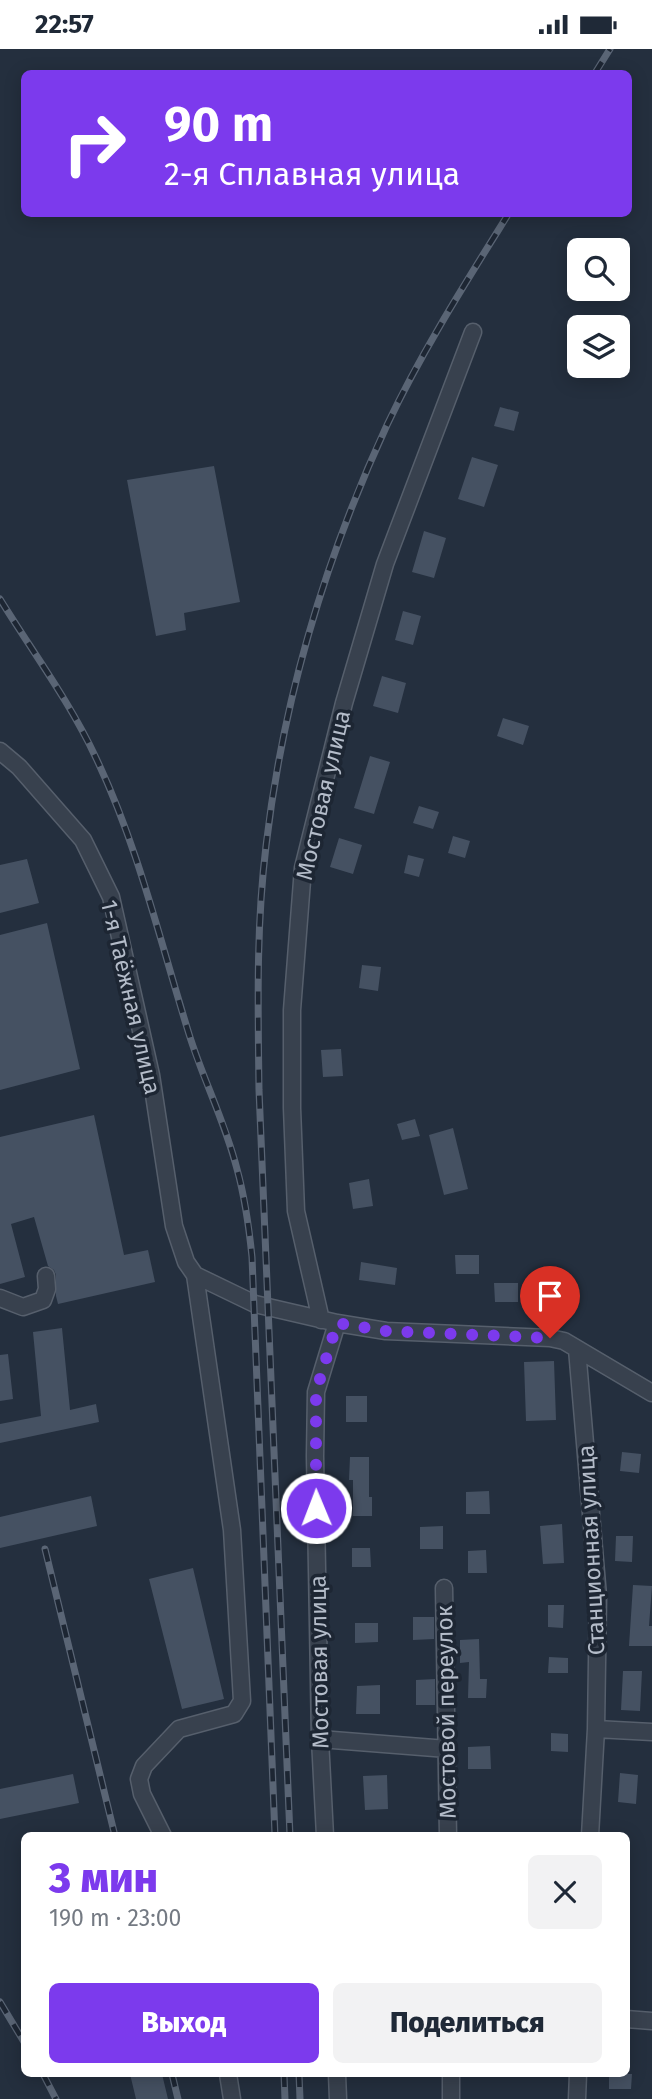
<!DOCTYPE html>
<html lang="ru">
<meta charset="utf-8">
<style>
:root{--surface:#fff;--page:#f2f2f3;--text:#1f2937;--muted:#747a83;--accent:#7c3aed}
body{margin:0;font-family:"Fira Sans",sans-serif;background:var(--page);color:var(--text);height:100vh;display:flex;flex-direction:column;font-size:26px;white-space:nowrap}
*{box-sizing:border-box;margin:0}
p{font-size:23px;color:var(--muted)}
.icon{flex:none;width:38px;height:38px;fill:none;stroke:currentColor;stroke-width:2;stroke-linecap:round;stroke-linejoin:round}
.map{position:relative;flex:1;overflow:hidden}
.sheet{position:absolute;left:21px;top:1783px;width:609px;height:245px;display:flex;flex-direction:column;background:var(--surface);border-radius:10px;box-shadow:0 4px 18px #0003}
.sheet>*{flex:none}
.guide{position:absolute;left:21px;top:21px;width:611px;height:147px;border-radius:10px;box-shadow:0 4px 18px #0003;background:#7c3aed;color:#fff;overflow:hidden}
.tools{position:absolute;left:567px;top:189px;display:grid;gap:14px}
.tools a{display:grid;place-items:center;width:63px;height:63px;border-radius:10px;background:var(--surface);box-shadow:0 4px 18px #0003;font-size:35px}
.pin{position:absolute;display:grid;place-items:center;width:60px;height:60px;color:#fff;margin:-72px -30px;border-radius:50% 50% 50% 0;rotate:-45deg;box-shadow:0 0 7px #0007}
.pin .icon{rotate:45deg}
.me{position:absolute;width:77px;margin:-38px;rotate:359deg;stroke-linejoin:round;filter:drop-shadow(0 0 5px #0008)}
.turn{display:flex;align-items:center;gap:24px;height:147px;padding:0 28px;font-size:32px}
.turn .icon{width:91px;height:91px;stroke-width:2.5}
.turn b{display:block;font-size:49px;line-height:60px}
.round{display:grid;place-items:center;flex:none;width:74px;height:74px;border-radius:10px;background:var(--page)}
.headline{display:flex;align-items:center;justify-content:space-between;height:119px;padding:0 28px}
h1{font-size:42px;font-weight:800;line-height:52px;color:var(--accent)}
.action{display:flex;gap:14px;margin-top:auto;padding:14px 28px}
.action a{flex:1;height:80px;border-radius:10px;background:var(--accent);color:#fff;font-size:28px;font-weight:800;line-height:80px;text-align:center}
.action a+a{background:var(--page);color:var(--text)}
.status{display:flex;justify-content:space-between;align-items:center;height:49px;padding:0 35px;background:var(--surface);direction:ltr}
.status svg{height:19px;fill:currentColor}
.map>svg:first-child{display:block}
.building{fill:#455162}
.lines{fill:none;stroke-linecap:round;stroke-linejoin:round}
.minor-casing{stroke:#565f6c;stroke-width:19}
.minor{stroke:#38414e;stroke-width:16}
.rail-casing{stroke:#5a6575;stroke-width:7}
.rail{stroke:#1d2633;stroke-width:4.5;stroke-dasharray:13;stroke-linecap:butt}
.route{stroke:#7c3aed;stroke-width:12;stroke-dasharray:0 21.6}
.labels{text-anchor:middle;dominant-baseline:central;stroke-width:7;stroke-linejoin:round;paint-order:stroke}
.street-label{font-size:23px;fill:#b4bcc9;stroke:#1d2633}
</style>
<div class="status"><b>22:57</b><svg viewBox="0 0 49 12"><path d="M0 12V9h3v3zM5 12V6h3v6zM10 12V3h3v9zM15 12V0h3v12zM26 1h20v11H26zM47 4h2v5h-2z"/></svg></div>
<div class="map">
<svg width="652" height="2050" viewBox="0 0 652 2050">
<rect width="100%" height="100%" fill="#242f3e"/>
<!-- building -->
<path class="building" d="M500,358L519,363L514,382L494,377Z
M472,408L498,416L484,458L458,450Z
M214,417L240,553L184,564L186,581L156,587L127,431Z
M424,482L446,489L434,529L412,523Z
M403,562L421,567L413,596L395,591Z
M382,627L406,634L398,664L373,657Z
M503,669L529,677L523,696L497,687Z
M370,707L390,713L374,765L354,759Z
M419,757L439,763L433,780L413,774Z
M453,787L470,792L465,809L448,804Z
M339,789L362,796L353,825L330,818Z
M408,806L424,810L419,828L404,824Z
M27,810L39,854L0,864V816Z
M47,874L80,1020L0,1041V886Z
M362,916L381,918L378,942L359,939Z
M341,1000L343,1027L323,1028L321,1001Z
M94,1066L124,1206L148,1201L155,1233L58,1255L56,1247V1226L54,1221L48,1217L34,1168L11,1175L25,1228L0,1235V1088Z
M415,1070L420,1087L402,1091L397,1075Z
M453,1079L468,1140L444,1146L429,1086Z
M369,1130L373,1157L353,1160L349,1134Z
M455,1206H479V1225H456Z
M361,1213L397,1219L395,1236L359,1231Z
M494,1234H518V1253H495Z
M62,1279L70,1361L96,1355L99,1373L0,1394V1375L41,1367L33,1283Z
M8,1305L13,1350L0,1352V1306Z
M554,1312L556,1371L526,1372L524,1313Z
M346,1347H367V1373H346Z
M622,1403L641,1405L639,1424L620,1422Z
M350,1408H369V1448H372V1467H353V1431H349Z
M489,1442L490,1465H466V1443Z
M91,1447L97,1477L0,1499V1468Z
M562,1475L564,1514L543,1515L540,1477Z
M443,1477V1500H420V1478Z
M616,1487H633L632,1513L615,1512Z
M352,1499H370L371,1518H352Z
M486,1501L487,1524H468V1502Z
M193,1519L224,1650L182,1660L149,1530Z
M633,1536L652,1537L649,1577H652V1597H629Z
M548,1556H564L563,1579L548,1578Z
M413,1568H434V1590L413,1591Z
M355,1574H378V1593L355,1594Z
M479,1590L480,1630H487L486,1649H468L469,1613L460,1614V1591Z
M549,1608L568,1609V1624H548Z
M623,1622H642L640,1662L621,1661Z
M435,1630V1656H416V1631Z
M380,1636V1665H356L357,1637Z
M551,1684L568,1685V1703L551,1702Z
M490,1697L491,1720H468V1698Z
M620,1724L638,1726L636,1755L618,1753Z
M73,1725L79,1754L0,1770V1740Z
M387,1726L388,1760L365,1761L363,1727Z
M130,2025H162L168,2050H136Z
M609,2025H632L631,2040H609Z"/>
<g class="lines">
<!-- minor casing -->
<g class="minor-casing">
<path id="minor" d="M0,702L19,718L83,791L111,848L151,1026L174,1177L186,1213L195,1226L255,1255L337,1274L386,1282L550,1289L564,1292L652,1344
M0,1249L23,1258L43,1251L47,1240L46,1227
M321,1271L296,1162L292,1059V961L303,819L344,654L385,515L473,283
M577,1300L598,1547L596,1680L590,1787
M444,1539L448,1787
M596,1680L652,1683
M320,1690L447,1700
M163,1787L142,1745L139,1730L144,1717L179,1680L234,1665L242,1652L232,1481L195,1226
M325,1787L320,1690L315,1407L316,1343L337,1274
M626,1970L652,1972
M228,2025L232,2050
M337,2025L338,2050
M451,2025V2050
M577,2050L578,2025"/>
</g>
<!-- minor -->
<use href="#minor" class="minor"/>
<!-- rail casing -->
<g class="rail-casing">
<path id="rail" d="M595,24L610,0
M0,550C32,602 70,653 96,709C138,797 160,892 189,985C203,1030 225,1073 237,1120C245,1149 249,1178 252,1208L275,1787
M45,1500L115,1787
M290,1787L259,1041C258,959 256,878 266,797C283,650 325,510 387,376C422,302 466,233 509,164
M0,1953L24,1993
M43,2025L56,2050
M172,2025L178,2050
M284,2025L285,2050
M299,2025L300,2050"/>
</g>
<!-- rail -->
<use href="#rail" class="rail"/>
</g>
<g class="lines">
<!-- route -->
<path class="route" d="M316,1459V1343L337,1274L386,1282L550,1289"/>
</g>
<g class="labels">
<!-- street labels -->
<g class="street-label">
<text transform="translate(323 746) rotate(-77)">Мостовая улица</text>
<text transform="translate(131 948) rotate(77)">1-я Таёжная улица</text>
<text transform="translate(591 1501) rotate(-93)">Станционная улица</text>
<text transform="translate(319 1613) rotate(-91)">Мостовая улица</text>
<text transform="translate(446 1663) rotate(-91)">Мостовой переулок</text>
</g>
</g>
</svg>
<div class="tools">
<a><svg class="icon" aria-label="search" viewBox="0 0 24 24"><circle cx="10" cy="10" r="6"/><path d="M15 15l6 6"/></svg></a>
<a><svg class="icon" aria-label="layers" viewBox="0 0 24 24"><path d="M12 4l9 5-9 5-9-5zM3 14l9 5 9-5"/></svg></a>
</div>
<div class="pin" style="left:550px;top:1289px;background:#d93025"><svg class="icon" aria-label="arrive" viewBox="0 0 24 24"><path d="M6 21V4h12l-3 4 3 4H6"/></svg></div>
<svg class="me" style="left:316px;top:1459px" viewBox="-20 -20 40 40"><circle r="17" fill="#7c3aed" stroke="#fff" stroke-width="3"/><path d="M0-11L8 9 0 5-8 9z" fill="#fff"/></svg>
<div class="guide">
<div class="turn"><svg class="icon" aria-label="right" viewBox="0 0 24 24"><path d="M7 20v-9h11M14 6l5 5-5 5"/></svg><div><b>90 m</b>2-я Сплавная улица</div></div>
</div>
<section class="sheet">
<div class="headline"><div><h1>3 мин</h1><p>190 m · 23:00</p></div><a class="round"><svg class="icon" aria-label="close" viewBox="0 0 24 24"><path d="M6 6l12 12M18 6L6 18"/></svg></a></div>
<div class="action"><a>Выход</a><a>Поделиться</a></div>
</section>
</div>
